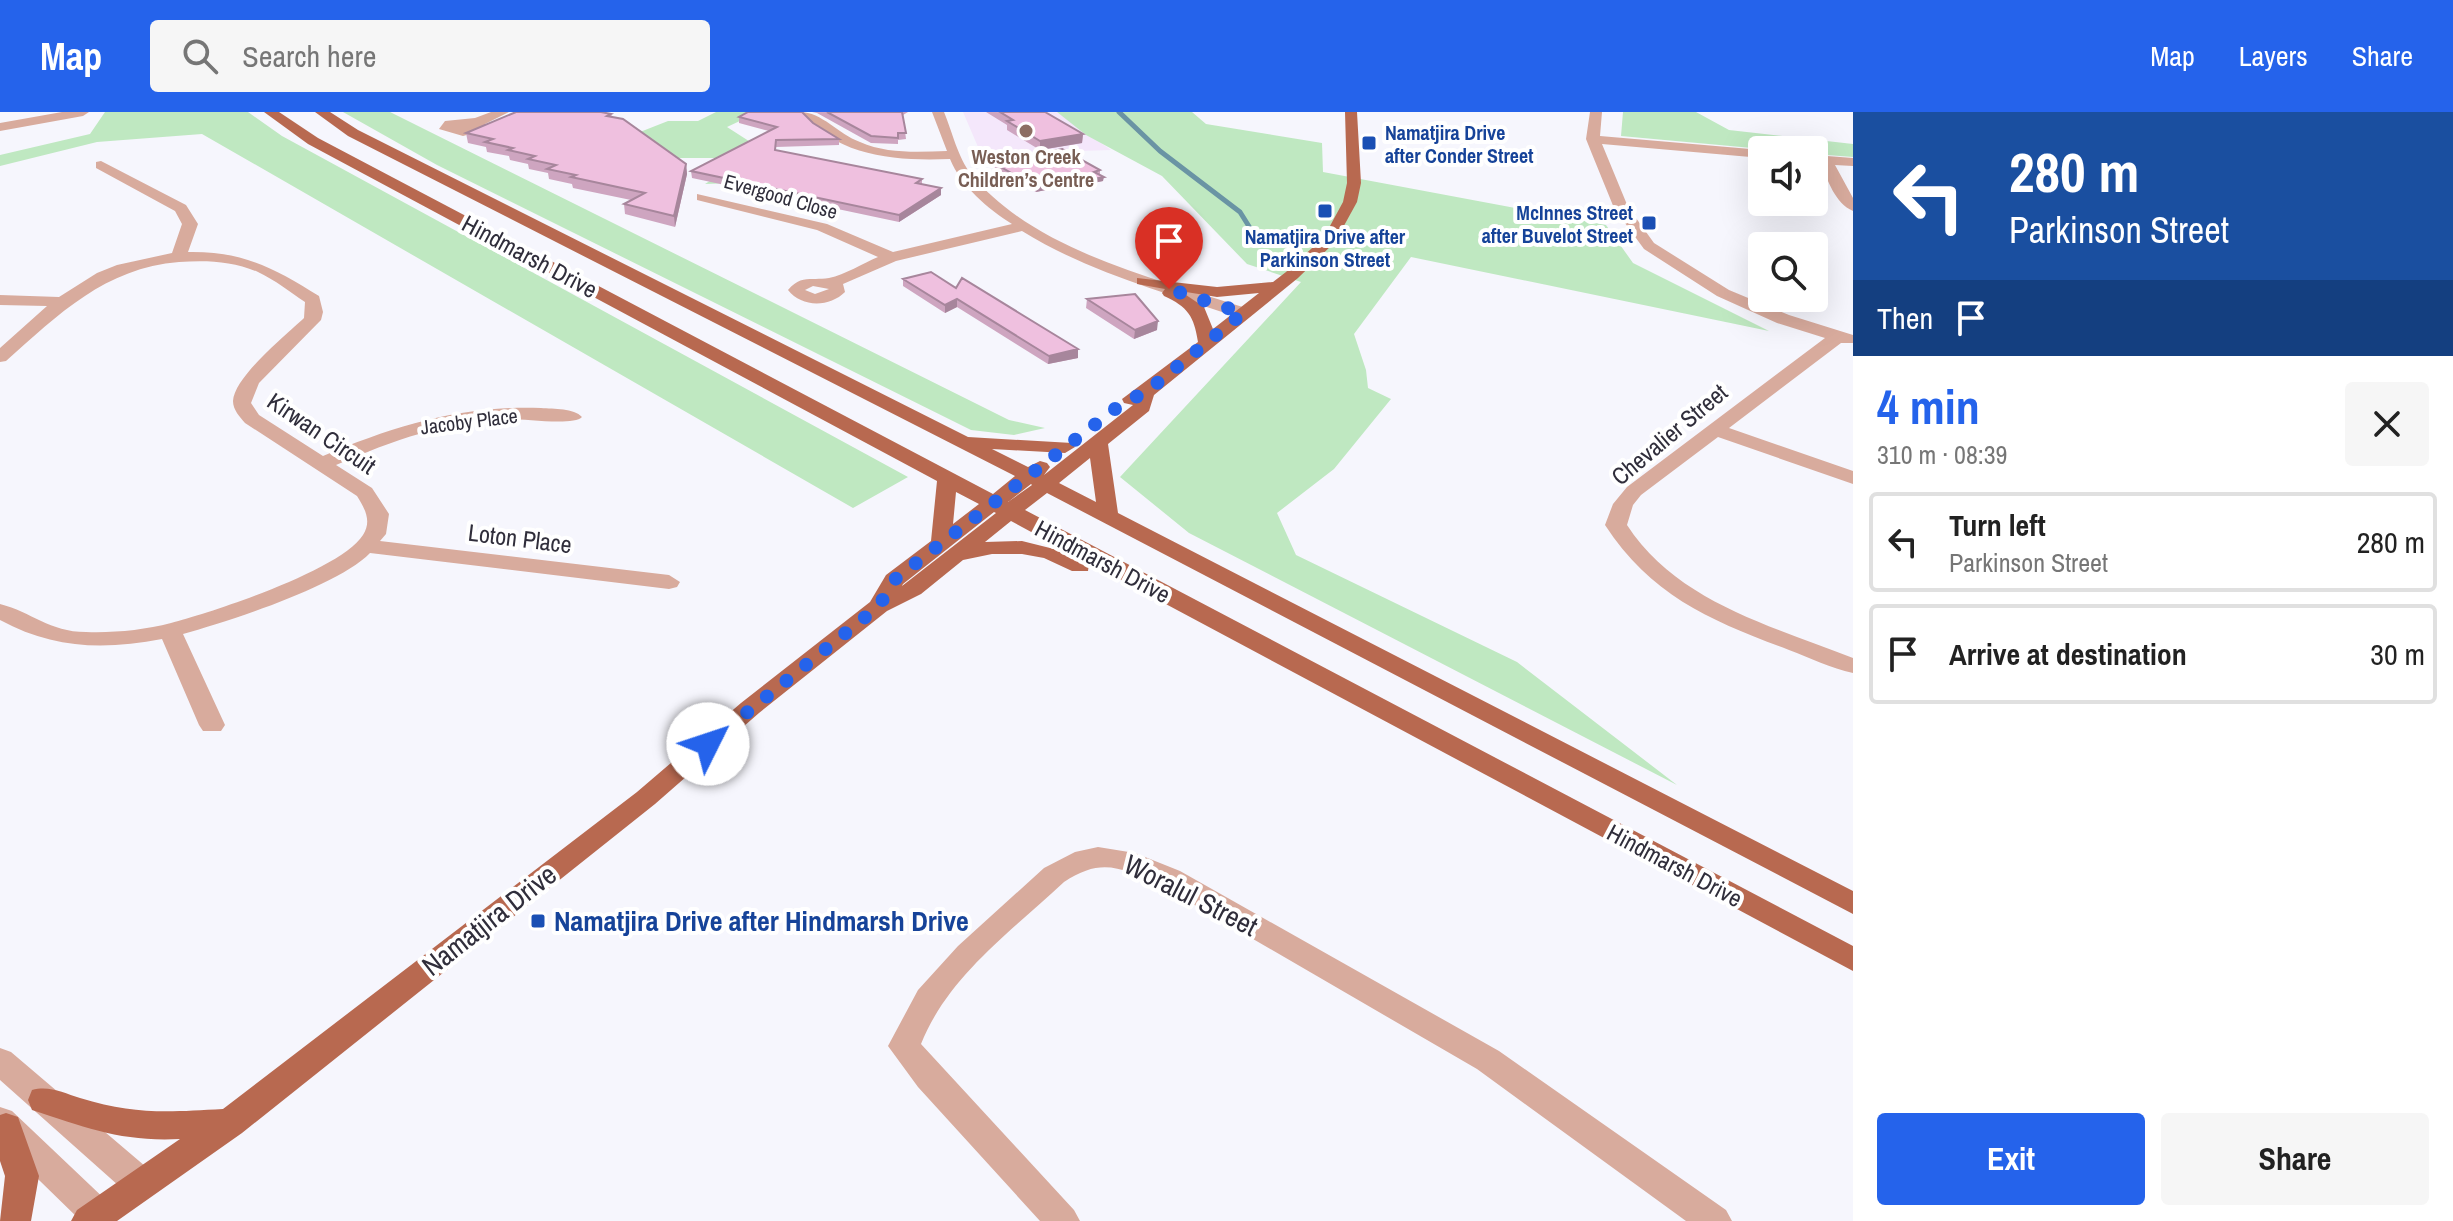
<!DOCTYPE html>
<meta charset="utf-8">
<style>
:root{--surface:#fff;--page:#f6f6f6;--text:#222;--muted:#767676;--line:#e0e0e0;--accent:#2563eb}
body{margin:0;font-family:"Archivo Narrow",sans-serif;background:var(--page);color:var(--text);height:100vh;display:flex;flex-direction:column;font-size:30px;white-space:nowrap}
*{box-sizing:border-box;margin:0}
p{font-size:26px;color:var(--muted)}
.icon{flex:none;width:44px;height:44px;fill:none;stroke:currentColor;stroke-width:2;stroke-linecap:round;stroke-linejoin:round}
.map{position:relative;flex:1;overflow:hidden}
.panel{display:flex;flex-direction:column;background:var(--surface);width:600px}
.panel>*{flex:none}
.guide{background:#1a4fa0;color:#fff;overflow:hidden}
.buttons{position:absolute;left:1748px;top:24px;display:grid;gap:16px}
.buttons a{display:grid;place-items:center;width:80px;height:80px;border-radius:8px;background:var(--surface);box-shadow:0 8px 32px #0002;font-size:40px}
.pin{position:absolute;display:grid;place-items:center;width:68px;height:68px;color:#fff;margin:-82px -34px;border-radius:50% 50% 50% 0;rotate:-45deg;box-shadow:0 0 8px #0007}
.pin .icon{rotate:45deg}
.me{position:absolute;width:88px;margin:-44px;rotate:49deg;stroke-linejoin:round;filter:drop-shadow(0 0 6px #0008)}
.turn{display:flex;align-items:center;gap:28px;height:168px;padding:0 24px;font-size:36px}
.turn .icon{width:104px;height:104px;stroke-width:2.5}
.turn b{display:block;font-size:56px;line-height:68px}
.then{display:flex;align-items:center;height:76px;padding:0 24px;background:#0003;gap:16px;font-size:30px}
.round{display:grid;place-items:center;flex:none;width:84px;height:84px;border-radius:8px;background:var(--page)}
.headline{display:flex;align-items:center;justify-content:space-between;height:136px;padding:0 24px}
h1{font-size:48px;font-weight:700;line-height:60px;color:var(--accent)}
.cta{display:flex;gap:16px;margin-top:auto;padding:16px 24px}
.cta a{flex:1;height:92px;border-radius:8px;background:var(--accent);color:#fff;font-size:32px;font-weight:700;line-height:92px;text-align:center}
.cta a+a{background:var(--page);color:var(--text)}
ul{padding:0;list-style:none}
li{display:flex;align-items:center;gap:24px;height:100px;margin:0 16px 12px;padding:0 8px;border:4px solid var(--line);border-radius:8px}
li div{flex:1}
li b{display:block;font-size:30px}
li em{font-style:normal}
header{display:flex;align-items:center;gap:48px;box-sizing:border-box;height:112px;padding:0 40px;background:var(--accent);color:#fff}
header strong{font-size:38px}
nav{display:flex;gap:44px;margin-inline-start:auto;font-size:28px}
.search{width:560px;height:72px;background:var(--page);display:flex;align-items:center;gap:20px;box-sizing:border-box;padding:0 28px;border-radius:8px;color:var(--muted);font-size:30px}
main{display:flex;flex:1;min-height:0}
.map>svg:first-child{display:block}
.education{fill:#f4e7fb}
.green{fill:#bfe8c1}
.lines{fill:none;stroke-linecap:round;stroke-linejoin:round}
.stream{stroke:#6a94a4;stroke-width:5}
.minor{fill:#d8ab9d;fill-rule:evenodd}
.major{fill:#b86950;fill-rule:evenodd}
.wall{fill:#cea5c0}
.shaded-wall{fill:#a7869c}
.building{fill:#efc0df;stroke:#a7869c;stroke-width:2}
.route{stroke:#2563eb;stroke-width:14;stroke-dasharray:0 25.2}
.education-dot{fill:#8d6e63;stroke:#fff;stroke-width:3}
.transit-dot{fill:#1a4fb4;stroke:#fff;stroke-width:3}
.labels{text-anchor:middle;dominant-baseline:central;stroke-width:8;stroke-linejoin:round;paint-order:stroke}
.far-transit-label{font-size:20px;font-weight:bold;fill:#164399;stroke:#fff;text-anchor:start}
.far-education-label{font-size:20px;font-weight:bold;fill:#785e54;stroke:#fff}
.far-street-label{font-size:20px;fill:#302e3b;stroke:#fff}
.street-label{font-size:24px;fill:#302e3b;stroke:#fff}
.near-street-label{font-size:28px;fill:#302e3b;stroke:#fff}
.near-transit-label{font-size:28px;font-weight:bold;fill:#164399;stroke:#fff;text-anchor:start}
</style>
<header>
<strong>Map</strong>
<div class="search"><svg class="icon" aria-label="search" viewBox="0 0 24 24"><circle cx="10" cy="10" r="6"/><path d="M15 15l6 6"/></svg>Search here</div>
<nav><a>Map</a><a>Layers</a><a>Share</a></nav>
</header>
<main>
<div class="map">
<svg width="1853" height="1109" viewBox="0 0 1853 1109">
<rect width="100%" height="100%" fill="#f6f6fd"/>
<!-- education -->
<path class="education" d="M963,0H1057L1111,38L981,42Z"/>
<!-- green -->
<path class="green" d="M105,0H248L282,24L908,365L853,396L202,22L97,30L0,54V43L90,22Z
M343,0H390L1009,308L1045,316L1014,323L971,318L437,53Z
M716,0H759L727,15L777,47L733,71L705,72L732,55L721,46H676L640,20L668,9H698Z
M1057,0H1192L1206,12L1322,31L1323,60L1606,113L1633,151L1769,219L1411,145L1354,222L1366,258L1368,276L1391,287L1334,357L1277,401L1296,443L1517,550L1677,673L1189,421L1120,365L1301,170L1247,152L1162,64L1086,23Z
M1623,0H1696L1729,18L1853,32V45L1814,42V38H1774L1621,24Z"/>
<g class="lines">
<!-- stream -->
<path class="stream" d="M1119,0L1160,39L1240,100L1255,124"/>
<!-- minor -->
<path class="minor" d="M62,0H89L83,4L0,19V11Z
M491,0H509L485,12V18L463,24L439,17L445,9L475,6Z
M800,0C822,0 838,22 860,30C887,42 918,40 947,39L932,0H944C952,19 958,46 971,62C1035,140 1158,167 1249,197L1251,201L1243,206L1237,205C1164,180 1088,160 1022,119L896,149L843,172L845,180C830,195 802,196 788,178C801,162 811,169 829,166C845,163 863,151 878,145L817,118L697,88V82L827,112L893,140L1012,112C988,97 961,74 950,47C894,49 839,45 800,0ZM813,174L829,177L815,182L805,178Z
M1590,0H1602L1600,24L1762,38V46L1602,32L1628,95L1654,131L1729,178L1789,203L1853,223V231H1841L1729,316L1853,359V372L1718,325L1641,383L1633,393L1627,413C1677,490 1772,514 1853,546V561C1831,556 1810,546 1789,538C1712,509 1652,485 1605,413L1613,392L1627,375L1825,226L1777,211L1717,184L1644,137L1614,96L1592,42L1586,27Z
M1814,43L1853,46V54L1835,53L1853,86V99C1835,91 1828,69 1821,52L1814,51Z
M101,49L186,93L198,112L188,140C243,139 274,156 319,184L323,200L321,208L259,271L251,291L259,303L323,344C394,314 462,293 541,296C554,297 574,296 582,305C574,314 526,307 510,307C446,309 394,328 336,353L372,376L389,402L386,422L380,429L669,463L680,470L677,475L669,477L370,441C338,474 230,509 183,522L225,613L221,619H203L199,613L162,527C104,538 53,537 0,508V492C32,500 49,520 86,520C114,521 144,518 171,511C213,500 341,458 363,423C372,409 365,397 357,384L245,311C240,305 233,298 233,289C234,265 287,222 304,206L305,190C290,180 275,168 258,160C233,149 206,148 179,150C105,156 59,202 6,249L0,250V236L47,194L0,193V183L59,185L97,161L117,153L172,141L182,112L175,99L96,56V50Z
M1098,735L1135,741L1180,759L1499,939L1726,1098L1732,1109H1686L1477,957L1160,773C1121,756 1102,745 1064,770C1012,819 948,864 921,932L1074,1098L1080,1109H1040L918,975L888,934L918,878L958,834L1044,756L1075,740Z
M0,936L11,940L152,1060L157,1071L152,1082L140,1086L128,1082L0,968Z
M0,995L12,999L110,1092L116,1103L113,1109H81L0,1030Z"/>
<!-- major -->
<path class="major" d="M264,0H279L318,26L993,382L1015,364L348,24L315,0H330L358,18L968,325L1072,331L1075,335L1065,341L992,337L1028,355L1040,349L1047,351L1050,355L1044,363L1133,293L1124,291L1122,287L1198,230C1194,204 1188,195 1164,184L1162,181L1165,177L1137,172V166L1217,175L1273,170L1286,160L1324,125L1343,90L1347,71L1345,0H1357L1361,71L1357,90L1335,130L1298,166L1154,283L1149,299L1108,332L1118,401L1853,779V802L1047,381L1025,398L1853,834V859L1089,451L1088,459H1072L1044,446L1022,442H992L963,448L921,482L887,499L759,601L655,692L242,1021L117,1109H71L77,1098L180,1027C122,1030 87,1016 32,998L28,988L32,978C49,973 64,981 80,986C135,1003 168,1000 223,997L637,680L741,591L870,490L886,463L931,429L937,369L308,32ZM1180,179L1217,185L1259,181L1213,217L1204,195ZM1090,346L1096,390L1059,371ZM1031,372L1032,373L1008,390ZM956,380L979,392L953,412ZM994,400L996,401L902,474L903,472ZM1011,409L1070,441L1022,429L985,430Z
M6,1001L18,1005L39,1064L31,1109H0L5,1064L0,1049V1003Z"/>
</g>
<!-- wall -->
<path class="wall" d="M812,0H908L903,3L906,27L898,28V32L871,31L817,1Z
M986,0H1045L1083,22L1082,31L1040,38L1007,18V13Z
M611,2L612,5L686,52L687,62L675,115L625,102L624,92L631,88L573,76L572,72L549,67L548,61L529,57L528,52L510,48L509,44L487,40L486,35L468,31L466,21Z
M739,5L813,11L839,27V33L776,35V38L922,67V72L941,76V83L899,110L692,66L691,59L769,19L739,11Z
M994,51L1100,58V63L1103,69L1063,77L1060,75L1036,80L994,55Z
M903,167L956,176L1078,237V246L1048,252L957,195L945,201L903,174Z
M1087,187L1157,218L1134,227L1086,196Z"/>
<!-- shaded-wall -->
<path class="shaded-wall" d="M1083,22L1082,31L1040,38V29Z
M686,52L687,62L675,115L674,104Z
M1104,65L1103,69L1063,77L1064,73Z
M1060,71V75L1036,80L1037,76Z
M941,76V83L899,110V103Z
M957,187V195L945,201V193Z
M1158,209L1157,218L1134,227L1135,218Z
M1078,237V246L1048,252L1049,244Z"/>
<!-- building -->
<path class="building" d="M516,0H601L611,2L607,4L623,7L686,52L674,104L624,92L645,81L571,65L576,63L547,57L556,53L528,47L535,44L508,38L513,36L485,30L493,27L466,21Z
M748,0H802L813,11L839,27L776,28L775,38L922,67L916,71L941,76L899,103L691,59L777,15L739,5Z
M827,0H902L906,21H898V26L871,24Z
M1000,0H1045L1083,22L1040,29L1007,9L1013,8Z
M1062,37L1100,58L1094,60L1104,65L1064,73L1060,71L1037,76L994,51Z
M931,160L956,176L962,166L1078,237L1049,244L957,187L945,193L903,167Z
M1135,182L1158,209L1135,218L1087,187Z"/>
<g class="lines">
<!-- route -->
<path class="route" d="M708,632L879,494L894,468L1124,290L1145,281L1243,201L1169,177"/>
</g>
<!-- markers -->
<circle class="education-dot" cx="1026" cy="19" r="8"/>
<g class="transit-dot">
<rect x="1361" y="23" width="16" height="16" rx="4"/>
<rect x="1317" y="91" width="16" height="16" rx="4"/>
<rect x="1641" y="103" width="16" height="16" rx="4"/>
<rect x="530" y="801" width="16" height="16" rx="4"/>
</g>
<g class="labels">
<!-- far-transit labels -->
<g class="far-transit-label">
<text x="1385" y="20">Namatjira Drive<tspan x="1385" dy="23">after Conder Street</tspan></text>
<text x="1633" y="100" text-anchor="end">McInnes Street<tspan x="1633" dy="23">after Buvelot Street</tspan></text>
<text x="1325" y="124" text-anchor="middle">Namatjira Drive after<tspan x="1325" dy="23">Parkinson Street</tspan></text>
</g>
<!-- far-education labels -->
<g class="far-education-label">
<text x="1026" y="44">Weston Creek<tspan x="1026" dy="23">Children’s Centre</tspan></text>
</g>
<!-- far-street labels -->
<g class="far-street-label">
<text transform="translate(781 84) rotate(16)">Evergood Close</text>
<text transform="translate(469 309) rotate(-7)">Jacoby Place</text>
</g>
<!-- street labels -->
<g class="street-label">
<text transform="translate(530 144) rotate(28)">Hindmarsh Drive</text>
<text transform="translate(322 321) rotate(34)">Kirwan Circuit</text>
<text transform="translate(1669 322) rotate(-40)">Chevalier Street</text>
<text transform="translate(520 426) rotate(7)">Loton Place</text>
<text transform="translate(1103 449) rotate(28)">Hindmarsh Drive</text>
<text transform="translate(1675 753) rotate(28)">Hindmarsh Drive</text>
</g>
<!-- near-street labels -->
<g class="near-street-label">
<text transform="translate(1191 783) rotate(27)">Woralul Street</text>
<text transform="translate(489 808) rotate(-38)">Namatjira Drive</text>
</g>
<!-- near-transit labels -->
<g class="near-transit-label">
<text x="554" y="809">Namatjira Drive after Hindmarsh Drive</text>
</g>
</g>
</svg>
<div class="buttons">
<a><svg class="icon" aria-label="sound" viewBox="0 0 24 24"><path d="M4 9h4l5-4v14l-5-4H4zM17 9q2 3 0 6"/></svg></a>
<a><svg class="icon" aria-label="search" viewBox="0 0 24 24"><circle cx="10" cy="10" r="6"/><path d="M15 15l6 6"/></svg></a>
</div>
<div class="pin" style="left:1169px;top:177px;background:#d93025"><svg class="icon" aria-label="arrive" viewBox="0 0 24 24"><path d="M6 21V4h12l-3 4 3 4H6"/></svg></div>
<svg class="me" style="left:708px;top:632px" viewBox="-20 -20 40 40"><circle r="19" fill="#fff"/><path d="M0-13L10 11 0 6-10 11z" fill="#2563eb"/></svg>
</div>
<section class="panel">
<div class="guide">
<div class="turn"><svg class="icon" aria-label="left" viewBox="0 0 24 24"><path d="M17 20v-9H6M10 6l-5 5 5 5"/></svg><div><b>280 m</b>Parkinson Street</div></div>
<div class="then">Then<svg class="icon" aria-label="arrive" viewBox="0 0 24 24"><path d="M6 21V4h12l-3 4 3 4H6"/></svg></div>
</div>
<div class="headline"><div><h1>4 min</h1><p>310 m · 08:39</p></div><a class="round"><svg class="icon" aria-label="close" viewBox="0 0 24 24"><path d="M6 6l12 12M18 6L6 18"/></svg></a></div>
<ul>
<li><svg class="icon" aria-label="left" viewBox="0 0 24 24"><path d="M17 20v-9H6M10 6l-5 5 5 5"/></svg><div><b>Turn left</b><p>Parkinson Street</p></div><em>280 m</em></li>
<li><svg class="icon" aria-label="arrive" viewBox="0 0 24 24"><path d="M6 21V4h12l-3 4 3 4H6"/></svg><div><b>Arrive at destination</b></div><em>30 m</em></li>
</ul>
<div class="cta"><a>Exit</a><a>Share</a></div>
</section>
</main>
